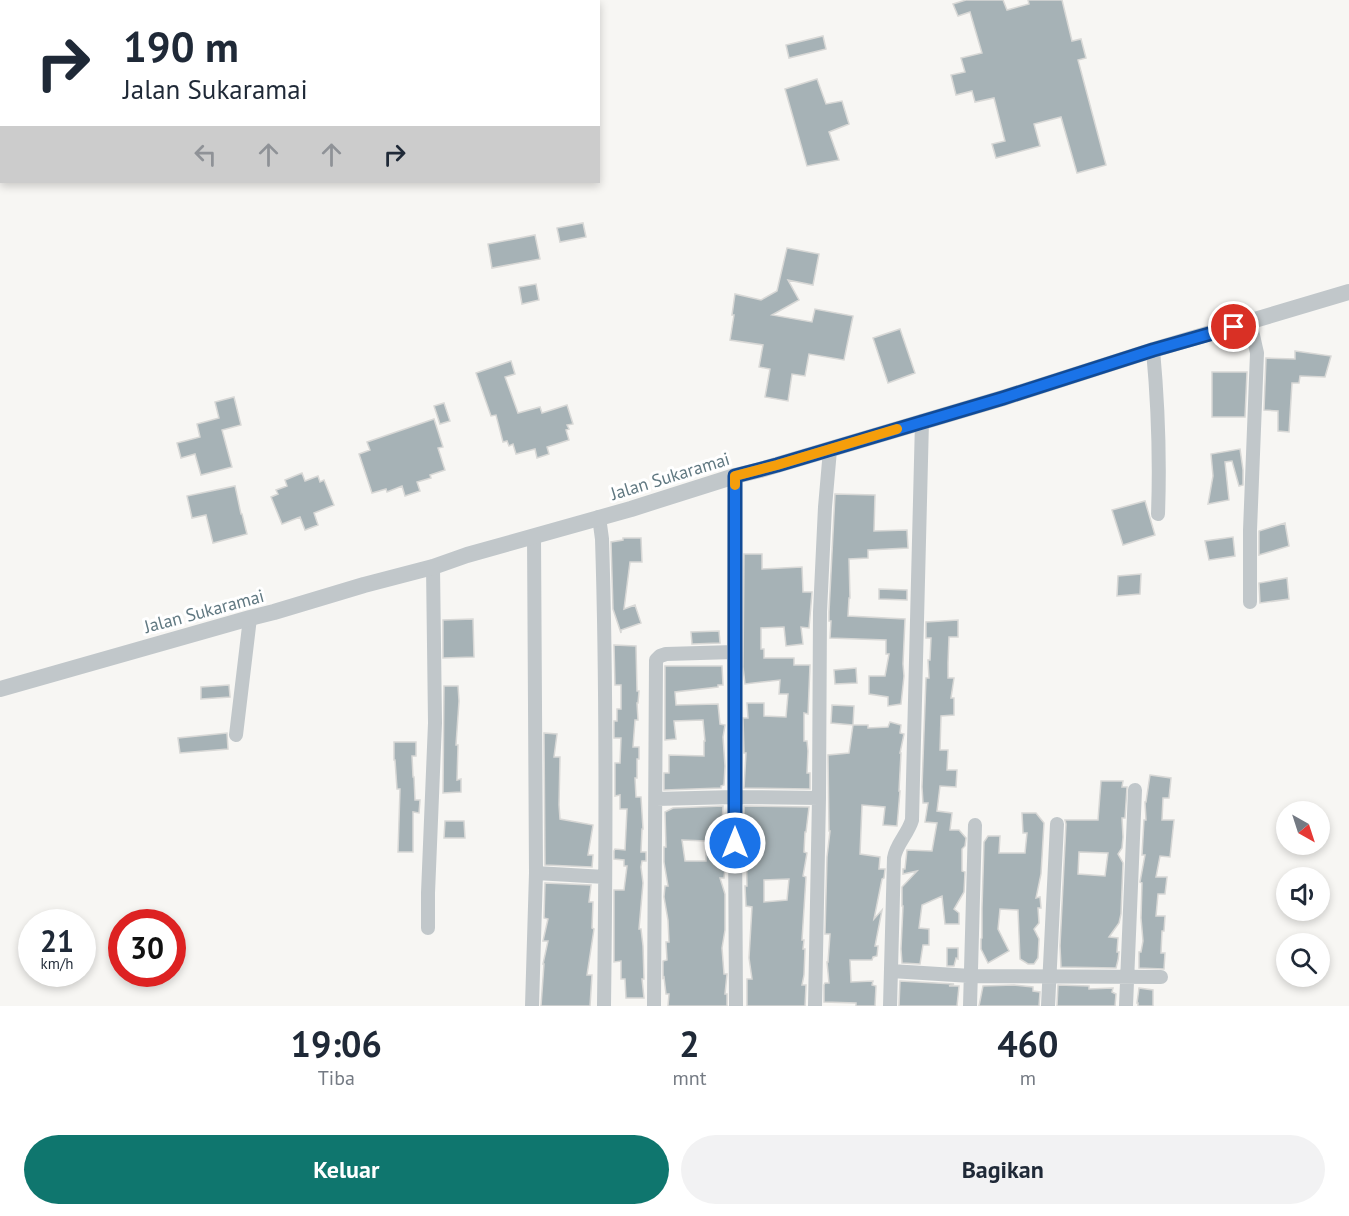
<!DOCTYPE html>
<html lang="id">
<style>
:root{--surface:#fff;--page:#f2f2f3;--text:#1f2937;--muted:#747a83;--accent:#0f766e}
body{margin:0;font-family:"PT Sans",sans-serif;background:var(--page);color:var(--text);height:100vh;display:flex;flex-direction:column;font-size:22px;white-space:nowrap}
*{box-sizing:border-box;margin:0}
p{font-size:20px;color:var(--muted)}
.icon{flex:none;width:33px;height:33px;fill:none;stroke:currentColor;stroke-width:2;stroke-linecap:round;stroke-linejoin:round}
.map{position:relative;height:1006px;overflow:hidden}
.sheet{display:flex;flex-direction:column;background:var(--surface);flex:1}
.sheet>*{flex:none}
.banner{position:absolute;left:0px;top:0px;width:600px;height:183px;box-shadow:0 3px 9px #0003;background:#fff;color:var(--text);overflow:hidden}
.needle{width:39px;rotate:141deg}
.fabs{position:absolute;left:1276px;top:801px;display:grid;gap:12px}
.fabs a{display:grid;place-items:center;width:54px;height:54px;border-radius:50%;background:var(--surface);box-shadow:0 3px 9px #0003;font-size:30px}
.speed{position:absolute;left:18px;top:909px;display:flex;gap:12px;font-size:30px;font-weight:700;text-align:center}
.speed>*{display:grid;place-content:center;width:78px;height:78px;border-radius:50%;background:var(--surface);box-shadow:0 3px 9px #0003;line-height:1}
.speed small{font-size:15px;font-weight:400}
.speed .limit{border:9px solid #d22;background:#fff;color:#111}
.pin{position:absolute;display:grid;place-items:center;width:51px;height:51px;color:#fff;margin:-26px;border:3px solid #fff;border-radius:50%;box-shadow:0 2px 6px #0007}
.me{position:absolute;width:66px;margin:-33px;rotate:0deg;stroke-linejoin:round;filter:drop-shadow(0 0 4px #0008)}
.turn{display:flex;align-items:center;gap:21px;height:126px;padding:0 24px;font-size:27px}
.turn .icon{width:78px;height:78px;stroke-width:2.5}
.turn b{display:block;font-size:42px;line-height:51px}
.lanes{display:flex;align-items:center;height:57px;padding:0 24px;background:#0003;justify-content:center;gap:30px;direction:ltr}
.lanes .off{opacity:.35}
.eta{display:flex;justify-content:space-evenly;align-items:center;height:102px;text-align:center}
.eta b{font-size:36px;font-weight:800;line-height:42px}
.cta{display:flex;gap:12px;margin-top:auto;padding:12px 24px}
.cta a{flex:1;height:69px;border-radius:36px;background:var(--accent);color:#fff;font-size:24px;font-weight:800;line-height:69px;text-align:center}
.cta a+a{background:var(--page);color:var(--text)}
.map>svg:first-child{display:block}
.building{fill:#a6b2b6;stroke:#d8d8d6;stroke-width:1.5;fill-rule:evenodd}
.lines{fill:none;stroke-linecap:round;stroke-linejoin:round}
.minor{stroke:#c1c7ca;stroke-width:14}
.tertiary{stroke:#c1c7ca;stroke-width:16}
.route-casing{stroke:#114b97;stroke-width:15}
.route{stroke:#1a73e8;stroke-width:10}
.slow{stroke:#f59e0b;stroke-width:10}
.labels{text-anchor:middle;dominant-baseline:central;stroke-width:6;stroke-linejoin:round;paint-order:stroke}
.street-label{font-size:18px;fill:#607881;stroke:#fff}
</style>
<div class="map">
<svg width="1349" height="1006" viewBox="0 0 1349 1006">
<rect width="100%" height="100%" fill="#f7f6f3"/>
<!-- building -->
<path class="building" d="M966,0H1003L1007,10L1029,4L1028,0H1062L1072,41L1081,39L1086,58L1078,60L1106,165L1077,173L1061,117L1034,124L1040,146L996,158L992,144L1005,141L994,98L975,102L972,91L956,95L951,75L965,72L961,58L982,53L970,12L958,16L953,4Z
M823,36L826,49L789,58L786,45Z
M817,79L826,104L842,101L849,124L829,132L839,160L807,166L785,89Z
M583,223L586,237L560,242L557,228Z
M535,235L540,259L492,268L488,244Z
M787,248L819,254L813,285L788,280L799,300L772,315L812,322L815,309L853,316L844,360L809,354L805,376L792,374L788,401L765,397L770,369L759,367L763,345L730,340L734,315H732L735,294L761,300L777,291Z
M536,284L539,300L522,304L519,287Z
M900,329L915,373L888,383L873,338Z
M1295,351L1331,356L1325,377L1300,376L1299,383H1292L1289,432L1278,431V411L1264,410L1266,358L1295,359Z
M511,361L515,374L505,377L518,413L540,407L542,413L567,405L573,424L567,425L569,429L566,430L569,440L547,447L549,454L537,458L535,449L516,454L513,444L509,446L507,441L503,442L496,415L491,416L476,373Z
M1212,372H1247L1245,417H1212Z
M234,397L241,425L222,430L232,467L201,475L195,454L181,458L177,443L200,437L197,424L219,418L215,402Z
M444,403L450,421L440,424L434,406Z
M434,419L443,447L438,448L445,470L430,475L431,478L417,482L420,491L405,496L402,486L387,492L386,489L372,493L359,454L370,450L367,442Z
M1240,449L1243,470V485L1239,486L1232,461L1225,462L1229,500L1208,504L1213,476L1211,454Z
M302,473L305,481L318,476L320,482L324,480L334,505L314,513L318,525L305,530L300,517L282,524L271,497L278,494L276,490L287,486L285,480Z
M235,486L241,514H242L247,534L213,543L206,515L192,518L187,496Z
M835,494L875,495L874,531L907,530L908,548L868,550V558L849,559L850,598H849L848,616L905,619L903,664L904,676L901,704L888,706V697L869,694V676H885L889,654H886V640L830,638L831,621H829V612Z
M1145,501L1155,535L1123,545L1112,510Z
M1285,523L1289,546L1259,555V531Z
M1233,537L1235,556L1209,560L1205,541Z
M623,538H641L642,562H630L624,609L635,605L641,623L621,630V633L613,609L611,542L623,540Z
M744,554H762V569L802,567L803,592H812L809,628L801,627L803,644L786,646L784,627L761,628V649H764V658H794V665H810L808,714L804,713V741H807L808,751L807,773H810V789L744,788L746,753H744L743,718H748L747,703H764V716L786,717L788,694H779L780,680L745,684L743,667Z
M1141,574L1140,594L1117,596L1118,576Z
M1287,578L1289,599L1260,603L1259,583Z
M879,589L907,590V600L879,599Z
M473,619L474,657L443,658V620Z
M958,620V637H949L948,663V678H954L951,698H954V715L941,716L940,750H948L947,770H957L956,787L940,786L937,811L952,813L950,830H959L966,838L965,846L962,849V871L965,872L964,892L954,909L959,913V924H945L942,896L922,905L919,928L929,929V945H923L920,964L902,963L901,949L903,906H902V887L917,871L903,874V869H905L907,850L932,851L937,823L925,822L928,803H923L922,787L926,678H929L928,660H930L931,638H926V622Z
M719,631L720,643L692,644L691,632Z
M614,645L636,646L637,691H639L638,703H637L638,720H635L633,747H639V759H637V778H635L636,797H641L643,829H642L641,852H646V861H642L641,867L643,883L639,929H641L643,946L644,979H642L644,998H626L625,979H621V961L614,962V890H624L627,866H624V860L614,859V851L615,849L625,850L627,809H620V795L615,796V763H620L621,738H614V721H617V709H621V685H615Z
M665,666H722L723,685H718V687L675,692L676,705L718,704L720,724L725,725L723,737L725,766L724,785L721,786V788L664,790V773H669V755L704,756V741H705L703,720L674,721L676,739L665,740Z
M856,668L857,683L835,684L834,670Z
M229,685L230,697L201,699V687Z
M444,686H458L459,701L456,745H458L457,780L461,779V792L443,793Z
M832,705L854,706L853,725L831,723Z
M890,722L901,725L900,733L904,734L900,753H901L899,791H900L897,826L883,825L885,807L862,805L860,854L880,857L879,869H885L884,878L882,879L874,919L882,910L875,946H878L877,956L873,957L872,960H850L851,982L873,981L872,985L876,986L875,1006H856V1003L824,1002V985L825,983H829L827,962H828L830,934H825L827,857L830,831H829L828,755L849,753L853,725H868V728L888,727Z
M227,733L228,749L180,753L178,738Z
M544,733L557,734L554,757H560L559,805L560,819L593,825L588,855H593L592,867L545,865Z
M394,742H416V756H412L413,777H414L415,800H420L419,813L413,812V852H398L400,789H397L395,760H394Z
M1150,775L1171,778L1169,798H1163L1162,820H1174L1170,857L1160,856L1156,877H1167L1165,894H1158L1156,916H1165L1164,931H1162L1161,953H1165L1164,969L1139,968V952H1141L1143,941L1141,918L1142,883L1140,882L1145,855H1142L1144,820H1146L1145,802H1146Z
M1101,781H1123L1122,787H1127L1125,818H1122L1123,837L1122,848L1118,854L1123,863L1121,914L1119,923L1109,937L1118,938L1117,952H1119L1118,960L1116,968L1061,967L1060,946L1066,824L1065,820H1098ZM1079,852L1108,853L1105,876L1078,874Z
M723,806L722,824H720L725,840L726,859L724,878H720L725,894V930L722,948L724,974H727L725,994H727V1006H668L669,994H666L664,977L663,978V961L667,960L666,942H669L668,920L664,897L665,886H668L664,862V847H666L665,812L673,808ZM682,840L706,841V861H685Z
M744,806L809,807L806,832H805L804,852L807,853L803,876L806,877L802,940H804L803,949H805L804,975L802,985H806L805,1006H747V979H752L749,958L752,907L746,906L745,886H747L746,844H750L748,824H744ZM789,879L787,900L764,902V880Z
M1022,813H1036L1044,823L1041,874L1036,898L1040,897L1041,908H1038L1039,923L1034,929L1039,939L1038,958L1034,964H1028L1020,959L1018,910L1000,909L998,929L1009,951L988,963L981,949V939L982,938V908L984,842L988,836H1000L999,853H1025L1027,833H1023Z
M445,821H464L465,838H444Z
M545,883L591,885L589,902H593L592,928L594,929L587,975H592L590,1006H541L544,964H543L548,941H543L548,919L544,918Z
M947,948H958V959L956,958L954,966H947Z
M900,981L954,984L949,986H959L957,1006H899Z
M1014,985L1033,987V991L1040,992L1039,1006H979L983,986Z
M1058,985L1089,986V989L1113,988L1112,992L1116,994L1115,1006H1057Z
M1139,988L1153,990V1006H1138V1003H1137Z"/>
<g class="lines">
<!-- minor -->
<path class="minor" d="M1153,350C1158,404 1160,460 1158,514
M735,476L734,652L736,1006
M599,517L602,539C607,694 606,850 604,1006
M1250,602V530L1257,353L1250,322
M236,735L250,618
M656,799L735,797L819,798L820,612L825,507L830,450
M536,873L605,877
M428,928V893L435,723L433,567
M891,971L971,976L1161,977
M532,1006L536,873L534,537
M654,1006L656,660L660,656L666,654L734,652
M815,1006L819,798
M890,1006L894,858C896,844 908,834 912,820L922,421
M970,1006L975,825
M1048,1006L1057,824
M1126,1006L1135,790"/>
<!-- tertiary -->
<path class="tertiary" d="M0,689L250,618L274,612L364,585L433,567L467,555L631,509L735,476L760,470L1003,398L1153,350L1349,292"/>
</g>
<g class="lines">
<!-- route casing -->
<g class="route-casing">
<path id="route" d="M735,843V476L777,465L1003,398L1153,350L1234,327"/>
</g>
<!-- route -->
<use href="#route" class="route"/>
<!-- slow -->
<path class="slow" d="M735,485V476L777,465L897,429"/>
</g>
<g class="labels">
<!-- street labels -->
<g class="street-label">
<text transform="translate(670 476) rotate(-17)">Jalan Sukaramai</text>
<text transform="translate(204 611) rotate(-15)">Jalan Sukaramai</text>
</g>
</g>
</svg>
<div class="fabs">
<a><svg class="needle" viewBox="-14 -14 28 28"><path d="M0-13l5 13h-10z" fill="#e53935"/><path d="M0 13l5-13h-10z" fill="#747a83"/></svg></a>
<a><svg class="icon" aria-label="sound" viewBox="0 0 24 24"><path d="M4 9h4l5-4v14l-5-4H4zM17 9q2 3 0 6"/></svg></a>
<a><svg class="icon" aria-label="search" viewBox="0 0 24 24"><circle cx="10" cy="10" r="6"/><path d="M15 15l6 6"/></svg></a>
</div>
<div class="speed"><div>21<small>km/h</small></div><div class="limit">30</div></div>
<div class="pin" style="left:1234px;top:327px;background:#d93025"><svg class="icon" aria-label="arrive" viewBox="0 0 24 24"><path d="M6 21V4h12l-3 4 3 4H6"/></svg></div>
<svg class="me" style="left:735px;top:843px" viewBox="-20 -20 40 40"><circle r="17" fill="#1a73e8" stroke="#fff" stroke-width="3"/><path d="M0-11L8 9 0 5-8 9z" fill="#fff"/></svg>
<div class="banner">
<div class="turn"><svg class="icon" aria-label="right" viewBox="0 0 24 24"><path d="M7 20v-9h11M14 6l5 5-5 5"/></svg><div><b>190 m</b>Jalan Sukaramai</div></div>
<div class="lanes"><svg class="icon off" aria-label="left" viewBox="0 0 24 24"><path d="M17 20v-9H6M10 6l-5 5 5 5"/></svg><svg class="icon off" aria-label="ahead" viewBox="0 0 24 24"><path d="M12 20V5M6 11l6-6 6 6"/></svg><svg class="icon off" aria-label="ahead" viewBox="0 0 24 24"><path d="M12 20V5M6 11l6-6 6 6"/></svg><svg class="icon" aria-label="right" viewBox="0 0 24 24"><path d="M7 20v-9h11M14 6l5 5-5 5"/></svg></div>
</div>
</div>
<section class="sheet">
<div class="eta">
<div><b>19:06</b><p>Tiba</p></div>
<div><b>2</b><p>mnt</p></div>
<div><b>460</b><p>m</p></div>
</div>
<div class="cta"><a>Keluar</a><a>Bagikan</a></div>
</section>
